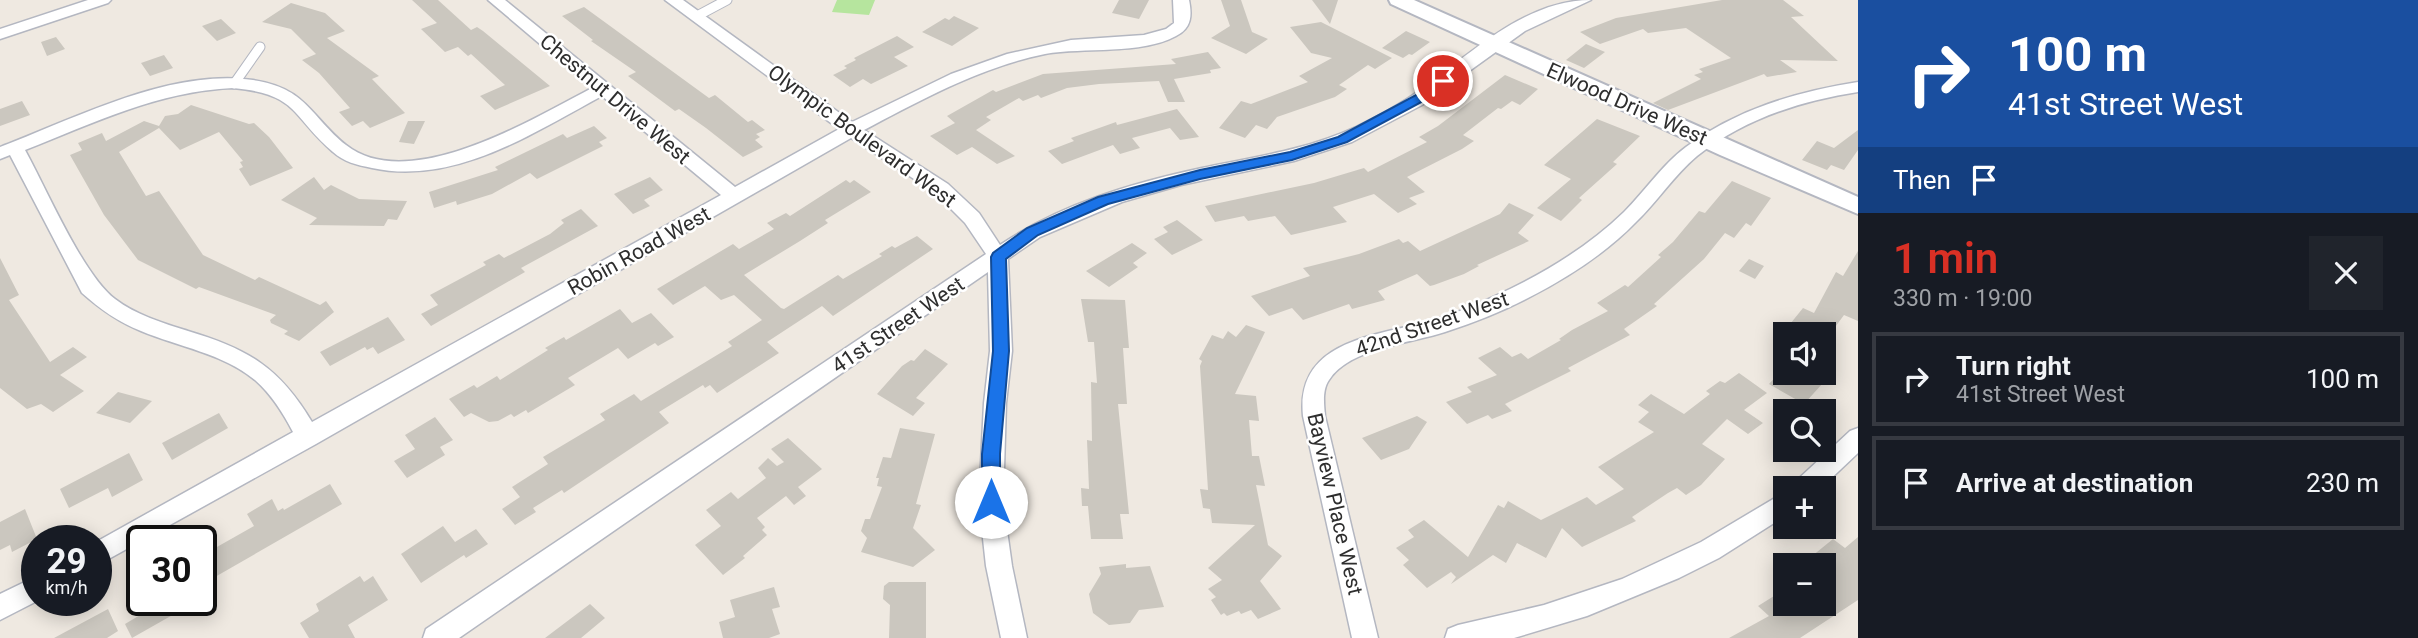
<!DOCTYPE html>
<meta charset="utf-8">
<style>
:root{--surface:#171b24;--page:#20242c;--text:#f1f3f6;--muted:#9ea1a6;--line:#363941;--accent:#d93025}
body{margin:0;font-family:Roboto,sans-serif;background:var(--page);color:var(--text);height:100vh;display:flex;flex-direction:column;font-size:26px;white-space:nowrap}
*{box-sizing:border-box;margin:0}
p{font-size:23px;color:var(--muted)}
.icon{flex:none;width:38px;height:38px;fill:none;stroke:currentColor;stroke-width:2;stroke-linecap:round;stroke-linejoin:round}
.map{position:relative;flex:1;overflow:hidden}
.side{display:flex;flex-direction:column;background:var(--surface);width:560px}
.side>*{flex:none}
.guide{background:#1a4fa0;color:#fff;overflow:hidden}
.controls{position:absolute;left:1773px;top:322px;display:grid;gap:14px}
.controls a{display:grid;place-items:center;width:63px;height:63px;border-radius:0px;background:var(--surface);box-shadow:0 4px 18px #0003;font-size:35px}
.speed{position:absolute;left:21px;top:525px;display:flex;gap:14px;font-size:35px;font-weight:700;text-align:center}
.speed>*{display:grid;place-content:center;width:91px;height:91px;border-radius:50%;background:var(--surface);box-shadow:0 4px 18px #0003;line-height:1}
.speed small{font-size:18px;font-weight:400}
.speed .limit{border:4px solid #111;border-radius:10px;background:#fff;color:#111}
.pin{position:absolute;display:grid;place-items:center;width:60px;height:60px;color:#fff;margin:-30px;border:4px solid #fff;border-radius:50%;box-shadow:0 2px 7px #0007}
.me{position:absolute;width:77px;margin:-38px;rotate:0deg;stroke-linejoin:round;filter:drop-shadow(0 0 5px #0008)}
.turn{display:flex;align-items:center;gap:24px;height:147px;padding:0 35px;font-size:32px}
.turn .icon{width:91px;height:91px;stroke-width:2.5}
.turn b{display:block;font-size:49px;line-height:60px}
.then{display:flex;align-items:center;height:66px;padding:0 35px;background:#0003;gap:14px;font-size:26px}
.round{display:grid;place-items:center;flex:none;width:74px;height:74px;border-radius:0px;background:var(--page)}
.overview{display:flex;align-items:center;justify-content:space-between;height:119px;padding:0 35px}
h1{font-size:42px;font-weight:600;line-height:52px;color:var(--accent)}
ul{padding:0;list-style:none}
li{display:flex;align-items:center;gap:21px;height:94px;margin:0 14px 10px;padding:0 21px;border:4px solid var(--line);border-radius:0px}
li div{flex:1}
li b{display:block;font-size:26px}
li em{font-style:normal}
main{display:flex;flex:1;min-height:0}
.map>svg:first-child{display:block}
.green{fill:#b6e59e}
.building{fill:#cbc7bf}
.lines{fill:none;stroke-linecap:round;stroke-linejoin:round}
.service-casing{stroke:#b4b7c1;stroke-width:11}
.minor-casing{stroke:#b4b7c1;stroke-width:3}
.tertiary-casing{stroke:#b4b7c1;stroke-width:4}
.service{stroke:#fff;stroke-width:9}
.minor{fill:#fff;fill-rule:evenodd}
.tertiary{fill:#fff;fill-rule:evenodd}
.route{fill:#1a73e8;stroke:#114b97;stroke-width:2}
.labels{text-anchor:middle;dominant-baseline:central;stroke-width:5;stroke-linejoin:round;paint-order:stroke}
.street-label{font-size:21px;fill:#2e2e2e;stroke:#fff}
</style>
<main>
<div class="map">
<svg width="1858" height="638" viewBox="0 0 1858 638">
<rect width="100%" height="100%" fill="#efe9e1"/>
<!-- green -->
<path class="green" d="M837,0H875L869,15L832,12Z"/>
<!-- building -->
<path class="building" d="M412,0H438L471,30L477,27L483,31L550,86L495,110L480,96L505,85L471,54L468,56L458,47L445,52L421,29L437,23Z
M1119,0H1149L1139,19L1112,13Z
M1221,0H1241L1252,32L1268,39L1246,54L1211,38L1230,26Z
M1312,0H1338L1330,24Z
M1722,0H1783L1804,16L1791,17L1838,61L1780,60L1797,72L1767,77L1764,74L1668,110L1653,103L1701,79L1694,75L1703,72L1699,69L1731,58L1686,28L1648,33L1643,29L1600,44L1580,32L1616,18Z
M291,3L325,13L345,31L327,38L379,76L372,79L405,113L370,128L363,121L352,126L339,112L350,108L319,73L302,60L316,54L291,29L262,22Z
M584,7L709,98L715,95L748,122L752,120L765,130L756,134L760,137L755,140L763,147L743,157L706,128L679,109L675,111L628,76L636,72L591,41L593,40L562,16Z
M954,16L979,28L952,46L922,32L945,18L949,20Z
M221,19L236,33L217,41L202,26Z
M1321,22L1392,58L1375,69L1368,65L1339,85L1347,89L1335,97L1277,117L1267,129L1256,125L1245,138L1219,128L1241,101L1251,104L1308,82L1299,76L1332,58L1311,53L1290,27Z
M1406,31L1430,42L1412,55L1409,54L1403,58L1382,48Z
M897,36L914,47L894,57L908,66L871,84L863,79L850,87L833,75L847,68L844,66L856,60L854,58Z
M56,37L65,49L47,56L41,42Z
M1586,44L1605,52L1584,68L1566,60Z
M1208,52L1221,68L1210,70L1211,73L1174,79L1185,102H1168L1159,81L1099,84L1067,88L1041,98L1038,95L1023,101L1019,98L986,117L991,120L976,130L1015,156L997,164L972,147L957,155L930,136L955,123L947,116L993,90L996,92L1043,74L1176,64L1171,59Z
M164,55L173,68L150,76L141,63Z
M1505,75L1538,89L1520,105L1512,101L1501,109L1498,108L1463,135L1474,141L1462,149L1407,177L1425,192L1409,198L1417,204L1398,213L1374,194L1333,207L1347,222L1291,235L1275,216L1248,221L1244,216L1215,222L1205,206L1314,183L1364,168L1368,172L1427,142L1419,137L1438,126Z
M22,101L30,115L0,126V109Z
M191,105L249,124L254,123L269,137L293,168L250,186L239,169L243,167L240,162L243,161L219,132L180,150L159,128L119,152L146,196L159,191L203,255L255,280L259,277L320,305L326,301L334,312L299,341L284,334L288,331L271,323L270,320L276,315L199,287L196,289L138,260L104,215L70,155L82,150L78,143L102,133L106,141L144,121L159,126L165,116L178,114Z
M1177,109L1199,137L1180,140L1170,128L1132,138L1140,148L1120,154L1113,145L1062,164L1048,151L1074,141L1071,138L1116,122L1117,125Z
M1597,119L1640,136L1613,162L1617,164L1579,198L1582,200L1561,221L1537,208L1571,179L1544,165Z
M408,121H425L414,144L399,142Z
M594,126L607,138L599,142L603,146L537,179L530,173L492,194L457,205L456,201L434,208L429,192L498,170L495,167L563,134L567,138Z
M1858,130V150L1844,170L1831,165L1827,170L1802,160L1817,141L1834,148Z
M314,177L324,190L331,185L359,199L407,201L397,220L388,219L384,226L309,225L317,218L281,200Z
M650,177L663,190L644,200L650,206L633,214L614,194Z
M846,180L850,183L854,180L871,192L825,220L828,223L800,241L744,275L781,308L784,309L838,275L843,279L882,256L879,254L892,246L895,248L917,236L933,249L833,316L822,306L767,342L779,353L717,393L710,385L705,388L703,385L659,412L669,423L564,493L562,490L533,508L536,512L515,525L502,509L520,497L512,487L548,464L543,457L605,420L600,414L634,394L641,401L732,346L728,342L762,320L734,295L721,300L705,286L673,305L657,289L733,244L739,249L774,229L767,223L786,213L790,216Z
M1732,181L1771,198L1751,226L1746,223L1734,238L1725,233L1704,259L1654,304L1657,306L1624,329L1630,335L1568,368L1571,371L1505,404L1512,411L1492,419L1488,415L1467,424L1446,402L1472,392L1467,387L1497,375L1478,358L1500,347L1512,357L1521,353L1528,359L1561,340L1559,339L1572,330L1608,311L1597,303L1625,285L1628,287L1661,257L1658,255L1673,242L1699,211L1705,213Z
M1509,203L1534,215L1518,233L1529,241L1477,265L1479,266L1464,274L1434,285L1430,286L1417,274L1378,291L1385,300L1352,309L1349,304L1303,320L1292,308L1269,316L1251,296L1310,276L1303,268L1359,254L1399,239L1403,243L1408,241L1420,251L1500,214Z
M581,209L598,226L521,268L525,272L431,326L421,314L438,305L430,295L486,265L483,262L499,254L504,258L550,234L564,223L561,220Z
M1177,220L1203,240L1172,255L1154,239L1168,232L1163,227Z
M1132,243L1147,253L1133,263L1138,267L1109,287L1086,271Z
M1858,251V321L1844,315L1830,334H1782L1803,308L1814,313L1836,272L1843,276Z
M0,258L19,295L9,300L50,362L73,347L87,357L60,375L84,391L53,412L41,404L27,409L0,388Z
M1749,259L1764,266L1755,279L1739,271Z
M1081,299L1125,300L1129,348H1123L1127,404H1118L1129,514H1120L1123,539H1091L1088,506H1082L1081,488L1089,489L1087,440L1092,441L1091,382L1097,383L1094,342H1088Z
M620,309L632,323L651,313L674,337L658,346L655,343L628,359L618,348L568,378L575,385L528,413L526,410L514,417L511,414L498,421L489,422L471,413L464,417L449,399L474,385L477,388L497,376L500,380L548,350L545,348L564,337L566,340Z
M388,317L405,340L378,354L373,347L367,350L365,347L330,366L320,352Z
M1246,325L1265,332L1235,394L1256,396L1259,421L1249,420L1252,456H1259L1265,486L1256,485L1268,545L1282,556L1260,581L1281,609L1258,619L1251,610L1241,614L1239,611L1227,616L1224,613L1221,615L1211,600L1216,597L1208,589L1222,580L1208,568L1255,525L1212,523L1210,509L1203,508L1200,489L1208,490L1200,366L1202,361L1199,359L1212,335L1223,339L1228,331L1236,337Z
M925,349L948,364L916,398L925,403L913,416L877,394L902,366L911,360L914,361Z
M1739,373L1767,393L1744,410L1763,423L1748,434L1727,419L1702,444L1725,459L1701,485L1686,495L1677,488L1668,493L1632,517L1636,521L1582,547L1562,528L1546,558L1517,543L1506,563L1493,555L1451,584L1456,577L1451,572L1427,588L1403,565L1409,560L1396,548L1414,537L1408,530L1424,520L1468,557L1498,505L1504,508L1508,501L1541,520L1587,497L1596,505L1624,489L1598,467L1654,432L1638,422L1649,412L1638,405L1651,394L1684,414L1710,394L1706,391L1720,381L1725,383Z
M1779,373H1832L1804,404L1769,384Z
M118,392L152,401L130,423L96,413Z
M219,413L228,428L172,460L162,443Z
M1417,416L1427,422L1409,449L1381,460L1362,438Z
M435,417L453,440L440,447L445,455L407,478L394,461L415,449L405,435Z
M900,428L935,434L916,504L921,505L913,528L935,550L913,567L861,552L867,538L861,531L865,519H870L882,487L877,486L879,478H876L883,457L891,458Z
M788,438L822,469L798,487L806,496L794,505L786,496L757,518L765,527L762,530L767,535L743,556L745,558L723,575L695,545L721,526L706,510L731,492L738,499L766,478L758,468L768,458L777,466L784,462L771,449Z
M129,453L143,480L112,497L108,488L69,508L60,489Z
M330,484L342,504L201,585V556L254,526L247,514L272,499L278,511L283,508L284,510Z
M25,509L37,539L12,552L10,545L0,550V522Z
M443,526L455,542L476,529L488,544L466,558L464,555L421,583L401,554Z
M1858,537V600L1800,638H1729L1769,616L1758,606L1785,589V604H1824V565H1801L1833,539L1845,548Z
M1126,564V568L1150,566L1164,607L1139,610L1130,623L1109,625L1093,613L1089,594L1101,574L1099,567Z
M360,576L364,582L373,576L388,600L348,625L355,638H309L300,623L319,611L316,604Z
M889,582H926V638H889L890,605L883,599L884,586Z
M774,587L780,607L772,609L780,634L769,638H723L719,622L735,617L730,600Z
M149,600H199L132,638L125,624L152,608Z
M590,604L605,618L581,638H545Z
M108,609L118,631L107,638H54Z"/>
<g class="lines">
<!-- service casing -->
<g class="service-casing">
<path id="service" d="M697,16L727,0
M234,84L260,47"/>
</g>
<!-- minor casing -->
<g class="minor-casing">
<path id="minor" d="M88,0H111L108,3L0,39V29Z
M488,0H505L735,187L839,129L665,0H683L852,122L951,74L1007,54L1071,40L1144,35L1166,29L1174,23L1173,0H1189C1192,15 1192,28 1176,36C1142,55 1084,47 1045,54C981,67 921,100 864,130L948,184L979,213L1000,245C1061,204 1132,183 1202,168C1255,157 1306,150 1356,127C1378,116 1400,105 1420,90C1471,54 1525,0 1591,0L1525,31L1422,105L1352,142L1294,161L1181,185L1122,202L1040,237L1008,259L1012,351L1006,403L1003,502L1012,566L1027,638H1001L986,566L979,502L984,403L990,351L988,272L459,638H423L426,629L986,254L965,223L934,192L851,138L316,444L96,566V542L293,432C283,413 272,395 255,380C222,353 179,347 141,331C118,322 100,309 82,293L10,155L0,159V147C76,118 171,68 253,80C307,88 310,116 346,145C409,195 534,118 592,88ZM233,88C299,94 291,116 333,152C344,162 357,165 372,168C454,186 533,133 602,96L721,195L312,422C279,367 248,349 188,331C163,323 136,315 115,299C83,275 46,188 25,150C94,123 159,91 233,88Z
M1858,82V92C1800,101 1744,119 1697,156C1674,175 1658,201 1636,222C1605,254 1567,278 1528,298C1501,312 1473,323 1445,332C1412,343 1349,348 1329,380C1322,390 1324,404 1325,416L1378,638H1352L1303,416C1295,337 1382,336 1437,319C1462,311 1487,300 1510,289C1551,269 1591,244 1624,212C1645,191 1662,165 1686,147C1737,109 1796,92 1858,82Z
M1858,428V453L1821,488H1793L1796,481L1850,431Z
M1785,492V516L1719,558L1679,578L1587,616L1514,638H1445L1448,629L1458,625L1544,605L1622,579L1701,542Z
M37,576V600H39L0,620V594Z"/>
</g>
<!-- tertiary casing -->
<g class="tertiary-casing">
<path id="tertiary" d="M1389,0H1414L1858,197V214L1720,155L1391,4Z"/>
</g>
<!-- service -->
<use href="#service" class="service"/>
<!-- minor -->
<use href="#minor" class="minor"/>
<!-- tertiary -->
<use href="#tertiary" class="tertiary"/>
</g>
<!-- route -->
<path class="route" d="M1443,77L1449,81L1429,98L1347,142L1292,160L1200,179L1108,204L1038,235L1006,259L1009,351L1000,454V502L997,507L991,510L984,507L982,502V454L993,351L991,257L993,253L1027,228L1098,197L1200,170L1290,152L1338,137L1420,93Z"/>
<g class="labels">
<!-- street labels -->
<g class="street-label">
<text transform="translate(615 99) rotate(40)">Chestnut Drive West</text>
<text transform="translate(1627 104) rotate(24)">Elwood Drive West</text>
<text transform="translate(862 136) rotate(36)">Olympic Boulevard West</text>
<text transform="translate(639 251) rotate(-29)">Robin Road West</text>
<text transform="translate(1432 324) rotate(-19)">42nd Street West</text>
<text transform="translate(898 325) rotate(-34)">41st Street West</text>
<text transform="translate(1335 504) rotate(77)">Bayview Place West</text>
</g>
</g>
</svg>
<div class="controls">
<a><svg class="icon" aria-label="sound" viewBox="0 0 24 24"><path d="M4 9h4l5-4v14l-5-4H4zM17 9q2 3 0 6"/></svg></a>
<a><svg class="icon" aria-label="search" viewBox="0 0 24 24"><circle cx="10" cy="10" r="6"/><path d="M15 15l6 6"/></svg></a>
<a>+</a>
<a>−</a>
</div>
<div class="speed"><div>29<small>km/h</small></div><div class="limit">30</div></div>
<div class="pin" style="left:1443px;top:81px;background:#d93025"><svg class="icon" aria-label="arrive" viewBox="0 0 24 24"><path d="M6 21V4h12l-3 4 3 4H6"/></svg></div>
<svg class="me" style="left:991px;top:502px" viewBox="-20 -20 40 40"><circle r="19" fill="#fff"/><path d="M0-13L10 11 0 6-10 11z" fill="#1a73e8"/></svg>
</div>
<section class="side">
<div class="guide">
<div class="turn"><svg class="icon" aria-label="right" viewBox="0 0 24 24"><path d="M7 20v-9h11M14 6l5 5-5 5"/></svg><div><b>100 m</b>41st Street West</div></div>
<div class="then">Then<svg class="icon" aria-label="arrive" viewBox="0 0 24 24"><path d="M6 21V4h12l-3 4 3 4H6"/></svg></div>
</div>
<div class="overview"><div><h1>1 min</h1><p>330 m · 19:00</p></div><a class="round"><svg class="icon" aria-label="close" viewBox="0 0 24 24"><path d="M6 6l12 12M18 6L6 18"/></svg></a></div>
<ul>
<li><svg class="icon" aria-label="right" viewBox="0 0 24 24"><path d="M7 20v-9h11M14 6l5 5-5 5"/></svg><div><b>Turn right</b><p>41st Street West</p></div><em>100 m</em></li>
<li><svg class="icon" aria-label="arrive" viewBox="0 0 24 24"><path d="M6 21V4h12l-3 4 3 4H6"/></svg><div><b>Arrive at destination</b></div><em>230 m</em></li>
</ul>
</section>
</main>
